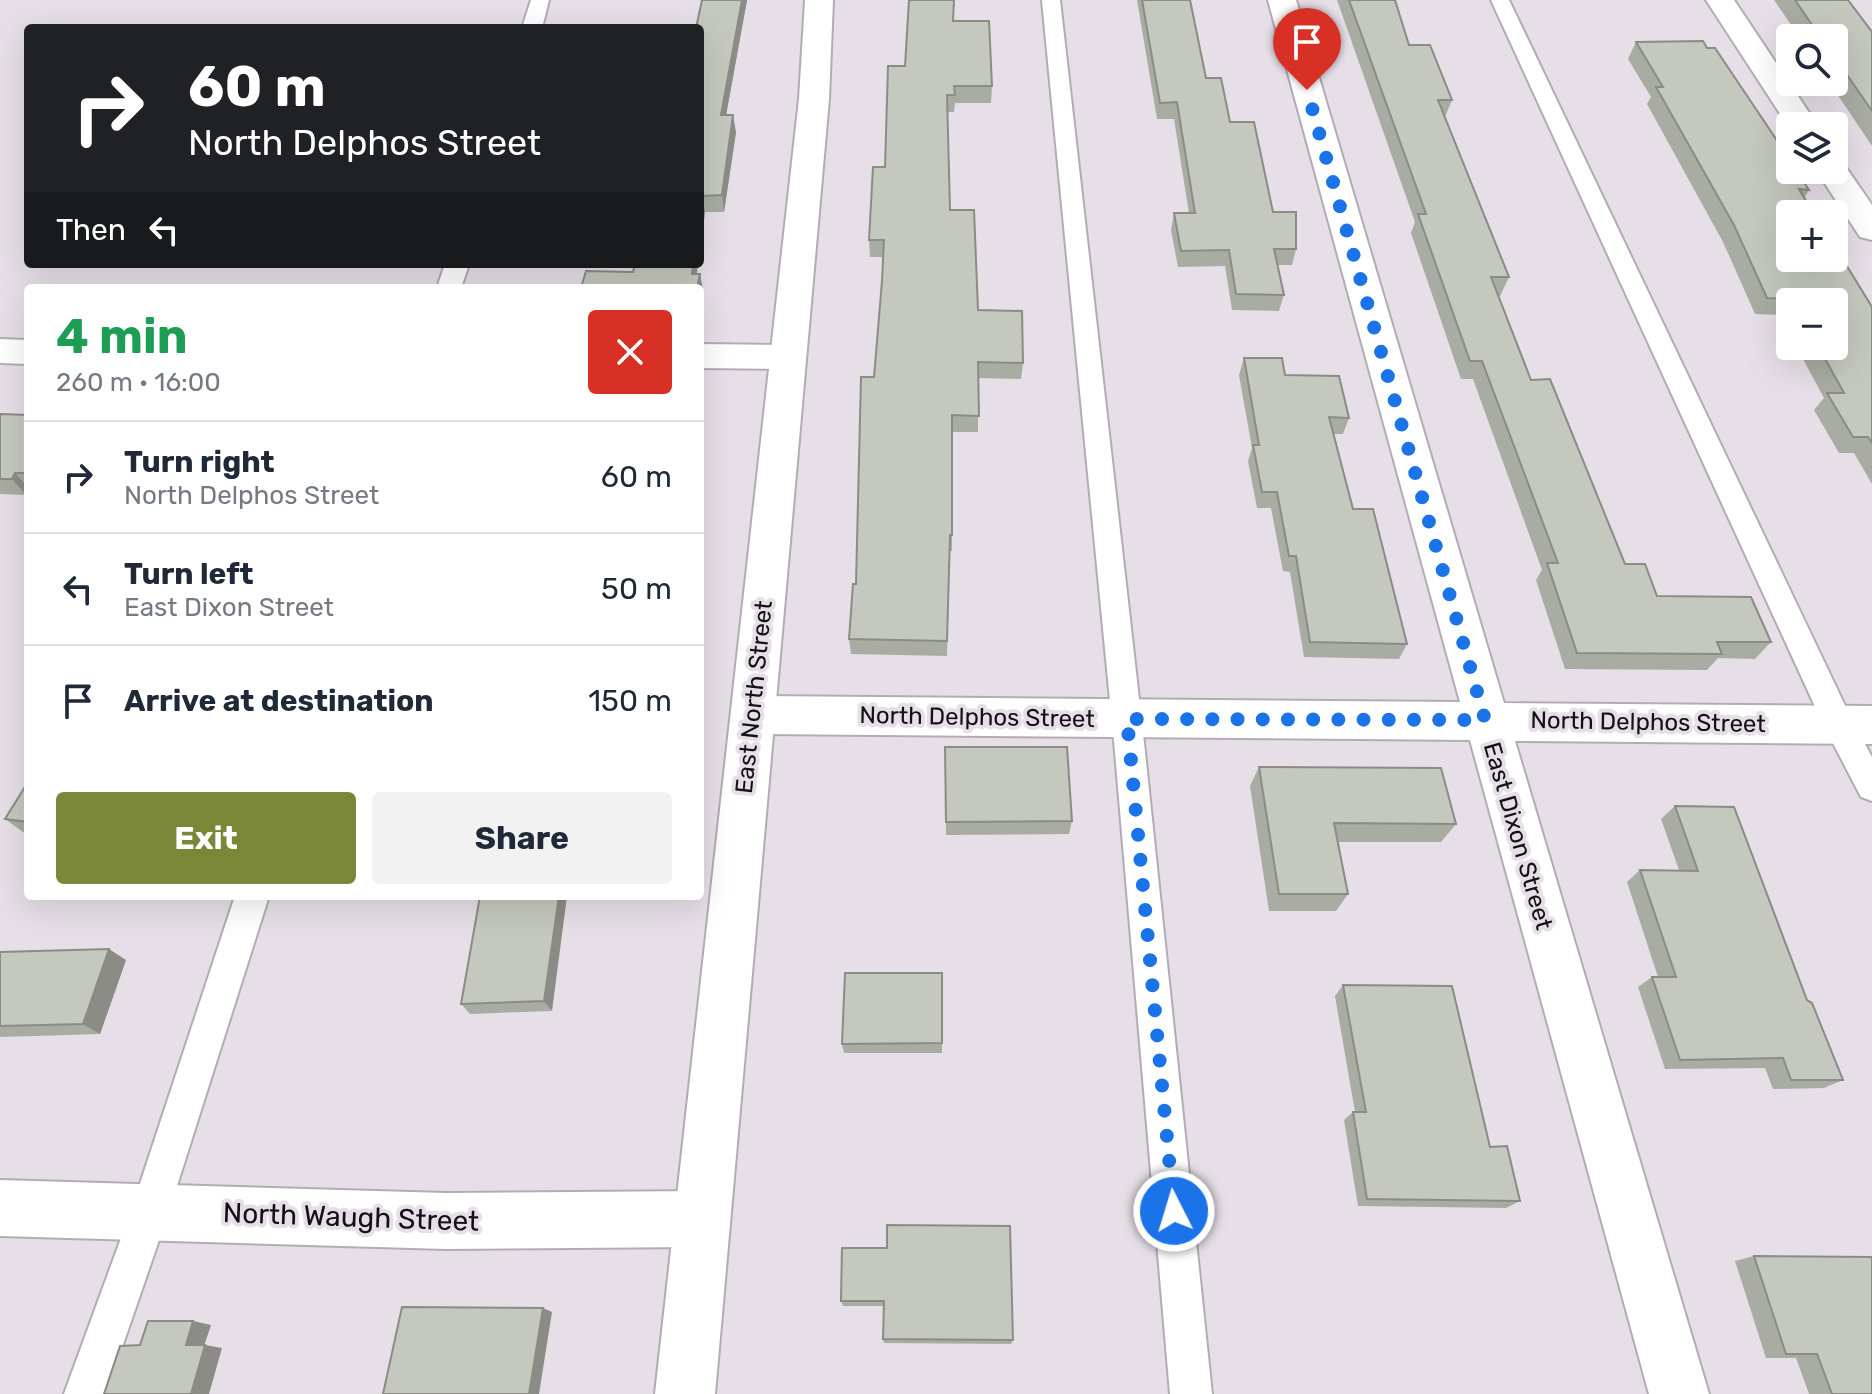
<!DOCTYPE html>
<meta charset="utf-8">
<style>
:root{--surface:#fff;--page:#f2f2f3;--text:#1f2937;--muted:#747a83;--line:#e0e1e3;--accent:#798736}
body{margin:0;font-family:Rubik,sans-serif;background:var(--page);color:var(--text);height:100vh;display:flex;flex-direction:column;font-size:30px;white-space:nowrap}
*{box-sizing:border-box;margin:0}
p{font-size:26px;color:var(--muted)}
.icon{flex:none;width:44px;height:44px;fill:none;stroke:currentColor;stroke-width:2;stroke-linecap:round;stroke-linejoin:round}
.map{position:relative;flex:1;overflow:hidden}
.side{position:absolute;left:24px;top:284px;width:680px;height:616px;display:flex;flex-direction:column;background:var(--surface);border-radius:8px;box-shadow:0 8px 32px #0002}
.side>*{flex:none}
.guide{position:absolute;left:24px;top:24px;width:680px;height:244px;border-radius:8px;box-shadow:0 8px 32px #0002;background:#202124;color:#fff;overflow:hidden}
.buttons{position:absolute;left:1776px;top:24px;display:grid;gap:16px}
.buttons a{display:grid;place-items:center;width:72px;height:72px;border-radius:8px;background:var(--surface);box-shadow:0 8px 32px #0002;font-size:40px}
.pin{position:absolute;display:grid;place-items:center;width:68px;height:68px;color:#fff;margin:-82px -34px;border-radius:50% 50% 50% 0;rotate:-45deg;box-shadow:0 0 8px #0007}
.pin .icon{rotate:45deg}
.me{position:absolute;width:88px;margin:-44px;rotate:355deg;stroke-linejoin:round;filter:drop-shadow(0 0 6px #0008)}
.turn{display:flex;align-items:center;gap:28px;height:168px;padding:0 32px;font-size:36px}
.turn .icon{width:104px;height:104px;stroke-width:2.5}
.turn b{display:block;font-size:56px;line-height:68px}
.then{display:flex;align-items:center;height:76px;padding:0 32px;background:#0003;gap:16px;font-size:30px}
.round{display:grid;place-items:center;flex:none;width:84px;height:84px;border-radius:8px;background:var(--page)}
.headline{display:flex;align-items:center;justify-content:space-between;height:136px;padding:0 32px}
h1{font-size:48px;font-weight:700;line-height:60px;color:#1e9e55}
.cta{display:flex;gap:16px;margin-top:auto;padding:16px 32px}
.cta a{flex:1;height:92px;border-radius:8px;background:var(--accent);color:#fff;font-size:32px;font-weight:700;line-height:92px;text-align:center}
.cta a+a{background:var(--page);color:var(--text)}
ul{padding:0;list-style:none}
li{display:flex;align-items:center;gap:24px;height:112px;padding:0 32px;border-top:2px solid var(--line)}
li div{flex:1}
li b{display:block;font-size:30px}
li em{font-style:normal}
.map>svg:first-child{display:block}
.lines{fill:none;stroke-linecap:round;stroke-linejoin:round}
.service-casing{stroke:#b3acb4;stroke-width:4}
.minor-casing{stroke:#b3acb4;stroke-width:4}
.tertiary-casing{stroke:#b3acb4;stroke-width:4}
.service{fill:#fff;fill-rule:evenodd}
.minor{fill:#fff;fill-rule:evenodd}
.tertiary{fill:#fff;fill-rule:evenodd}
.wall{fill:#a9aca3}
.shaded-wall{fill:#8a8c85}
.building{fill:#c5c8be;stroke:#8a8c85;stroke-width:2}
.route{stroke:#1a73e8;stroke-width:14;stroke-dasharray:0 25.2}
.labels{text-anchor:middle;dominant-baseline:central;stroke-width:8;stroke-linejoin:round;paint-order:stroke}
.street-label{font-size:24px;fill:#131114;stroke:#e6dfe7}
.near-street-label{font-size:28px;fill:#131114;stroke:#e6dfe7}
</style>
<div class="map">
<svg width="1872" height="1394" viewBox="0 0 1872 1394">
<rect width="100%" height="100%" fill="#e6dfe7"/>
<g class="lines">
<!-- service casing -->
<g class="service-casing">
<path id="service" d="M531,0H549L542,28H522Z
M1042,0H1060L1145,752L1212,1394H1170L1115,752Z
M1491,0H1509L1850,716L1872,757V801L1861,797L1823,724Z
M445,264H469L461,288H437Z
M235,896H269L169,1211L106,1394H64L131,1211Z"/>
</g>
<!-- minor casing -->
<g class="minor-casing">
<path id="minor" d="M1268,0H1296L1504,703L1872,706V744L1515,741L1709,1394H1649L1470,740L753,734L737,728L731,715L737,702L753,696L1460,702Z
M1706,0H1734L1818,126H1790V129Z
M1834,161L1843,163L1872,205V240L1860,237L1816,170H1834Z
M0,339L28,340V364L0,363Z
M700,344L786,345L799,348L804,357L799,366L786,369L700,368Z
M0,1180L446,1193L702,1191L722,1199L730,1219L722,1239L702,1247L446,1249L0,1236Z"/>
</g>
<!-- tertiary casing -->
<g class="tertiary-casing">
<path id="tertiary" d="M805,0H833L829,99L715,1394H655L799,99Z"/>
</g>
<!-- service -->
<use href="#service" class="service"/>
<!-- minor -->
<use href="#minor" class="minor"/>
<!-- tertiary -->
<use href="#tertiary" class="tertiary"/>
</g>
<!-- wall -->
<path class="wall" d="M702,0H747L726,115L736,132L724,212H705L700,251V28Z
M1137,0H1190L1206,78L1230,122L1273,212L1296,249L1292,265H1277L1284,295L1279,311L1232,310L1225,266L1178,267L1171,230L1174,213H1189L1174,119H1157Z
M1337,0H1395L1409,45L1452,100L1445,117L1509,277L1500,296H1498L1531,380L1625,564L1657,596L1771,642L1755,659L1718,658L1707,670L1565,669L1536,580L1542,570L1473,379H1461L1411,233L1415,222Z
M1774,0H1848L1872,32V146L1829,82H1834V38H1800Z
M953,21L992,86L991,103H955L954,112H947L950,210L978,310L1023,363L1021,379L978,378V432H952V551H950L947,656L851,654L849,639L856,584L884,257H870L869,240L905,66Z
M1636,42L1809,190L1804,198L1872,307V484L1854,453H1839L1814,410L1824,398L1796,346H1834V302H1790V334L1780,315L1755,314L1723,242L1647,104L1651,97L1628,59Z
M1244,358L1285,375L1349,418L1343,434H1334L1353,509L1407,644L1399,659L1304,657L1290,572L1283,571L1271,508H1257L1248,461L1252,448L1239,375Z
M0,414L28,415V491L26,495L0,494Z
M945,747L1072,821L1069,834L946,835Z
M1259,767L1456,824L1441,842H1338L1348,894L1336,911H1269L1250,786Z
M28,782V833L23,832L5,819Z
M1675,806L1807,1000L1843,1080L1824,1088L1773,1089L1765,1068L1665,1069L1638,987L1652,977H1658L1627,882L1640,870H1679L1661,819Z
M480,896L552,1011L470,1014L461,1004Z
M0,952L126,960L100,1034L0,1037Z
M942,973V1053H844L842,1044Z
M1343,985L1490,1147L1520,1201L1506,1208L1358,1206L1344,1120L1353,1112H1355L1335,996Z
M842,1248L1013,1340L1011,1344L884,1343L883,1339L884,1306H843L841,1301Z
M1754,1256L1872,1394H1809L1796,1358H1766L1735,1261Z"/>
<!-- shaded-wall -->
<path class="shaded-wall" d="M742,0H747L723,132L721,115Z
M733,115L736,132L724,212L722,195Z
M702,196L705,212L700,251V210Z
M693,264H698L695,288L692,274Z
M700,274L703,290L700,306V288H697Z
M15,473L28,487V491L26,495L12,479Z
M559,896H567L552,1011L544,1001Z
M109,949L126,960L100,1034L83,1024Z
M543,1308L552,1312L539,1394H529Z
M193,1321L211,1325L203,1349L186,1345Z
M205,1345L222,1348L209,1394H191Z"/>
<!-- building -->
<path class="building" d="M702,0H742L721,115H733L722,195L702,196L700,210V28H696Z
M909,0H954L953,21H989L992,86H954L955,95H947L950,210H974L978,310L1022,311L1023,363L978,362L979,416L952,415V535H950L947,641L849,639L853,584H856L861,377H874L882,281L884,240H869L873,167H885L888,66H905Z
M1142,0H1190L1206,78H1221L1230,122H1254L1273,212H1296V249H1274L1284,295L1236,294L1229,250L1181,251L1174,213H1195L1177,102L1160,103Z
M1349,0H1395L1409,45H1430L1452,100H1438L1509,277H1491L1531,380L1550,379L1625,564H1645L1657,596L1751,597L1771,642H1717L1722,654L1577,653L1547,563H1558L1482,361H1470L1418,214H1426Z
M1795,0H1848L1872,32V111L1834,56V38H1821Z
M1703,41L1707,48H1715L1790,160V170H1796L1809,190L1799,189L1814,214H1790V258H1834V245L1872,307V443L1868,437H1853L1827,393H1844L1818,346H1834V302H1794L1792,299L1767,298L1734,225L1656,87H1663L1636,42Z
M635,264H693L692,274H700L697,288H581L586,271L633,272Z
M1244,358H1282L1285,375L1339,376L1349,418L1329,417L1353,509H1373L1407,644L1310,642L1296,556H1289L1277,492H1262L1253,445H1259Z
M0,414L28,415V473H15L12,479H0Z
M945,747H1067L1072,821L946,822Z
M1259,767L1441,768L1456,824L1334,823L1348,894H1279Z
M28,782V822L5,819Z
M1675,806L1734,807L1807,1000L1812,1003L1843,1080H1791L1783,1058L1680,1060L1652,977H1676L1640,870L1698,871Z
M480,896H559L544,1001L461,1004Z
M109,949L83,1024L0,1026V952Z
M845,973H942V1043L842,1044Z
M1343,985L1452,986L1490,1147L1507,1146L1520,1201L1367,1199L1353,1112H1366Z
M887,1225L1010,1226L1013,1340L883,1339L884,1301H841L842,1248H887Z
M1754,1256L1872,1257V1394H1832L1817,1354H1786Z
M402,1307L543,1308L529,1394H383Z
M148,1321H193L186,1345H205L191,1394H104L120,1346L140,1345Z"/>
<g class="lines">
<!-- route -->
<path class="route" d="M1174,1211L1127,719L1485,720L1307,90"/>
</g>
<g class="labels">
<!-- street labels -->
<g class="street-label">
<text transform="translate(754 697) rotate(-84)">East North Street</text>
<text transform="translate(977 717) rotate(1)">North Delphos Street</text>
<text transform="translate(1648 722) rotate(1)">North Delphos Street</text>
<text transform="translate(1518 836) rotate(74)">East Dixon Street</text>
</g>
<!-- near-street labels -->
<g class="near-street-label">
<text transform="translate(351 1217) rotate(2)">North Waugh Street</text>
</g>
</g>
</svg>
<div class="buttons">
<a><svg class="icon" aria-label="search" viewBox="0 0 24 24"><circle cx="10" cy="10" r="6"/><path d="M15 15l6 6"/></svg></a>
<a><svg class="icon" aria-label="layers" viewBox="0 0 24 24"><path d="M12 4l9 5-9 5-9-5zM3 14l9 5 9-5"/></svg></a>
<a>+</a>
<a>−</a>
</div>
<div class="pin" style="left:1307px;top:90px;background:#d93025"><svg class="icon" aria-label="arrive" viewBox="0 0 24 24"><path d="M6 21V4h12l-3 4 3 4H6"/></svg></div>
<svg class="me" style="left:1174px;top:1211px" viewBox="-20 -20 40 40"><circle r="17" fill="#1a73e8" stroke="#fff" stroke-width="3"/><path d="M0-11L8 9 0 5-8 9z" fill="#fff"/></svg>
<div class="guide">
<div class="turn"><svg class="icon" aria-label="right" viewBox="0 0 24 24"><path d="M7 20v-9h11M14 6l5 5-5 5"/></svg><div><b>60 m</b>North Delphos Street</div></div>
<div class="then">Then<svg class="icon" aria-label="left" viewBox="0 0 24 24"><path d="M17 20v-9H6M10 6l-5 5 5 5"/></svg></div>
</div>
<section class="side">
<div class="headline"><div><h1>4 min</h1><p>260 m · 16:00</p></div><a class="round" style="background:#d93025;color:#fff"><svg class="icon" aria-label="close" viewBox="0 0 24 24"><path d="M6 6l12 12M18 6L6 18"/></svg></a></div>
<ul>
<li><svg class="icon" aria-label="right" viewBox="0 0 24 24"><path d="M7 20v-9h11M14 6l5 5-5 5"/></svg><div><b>Turn right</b><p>North Delphos Street</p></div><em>60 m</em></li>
<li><svg class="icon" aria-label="left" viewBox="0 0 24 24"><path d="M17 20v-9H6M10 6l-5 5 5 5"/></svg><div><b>Turn left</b><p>East Dixon Street</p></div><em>50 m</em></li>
<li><svg class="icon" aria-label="arrive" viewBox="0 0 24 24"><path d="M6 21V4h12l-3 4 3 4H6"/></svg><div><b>Arrive at destination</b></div><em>150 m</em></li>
</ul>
<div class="cta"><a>Exit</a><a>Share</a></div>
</section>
</div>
